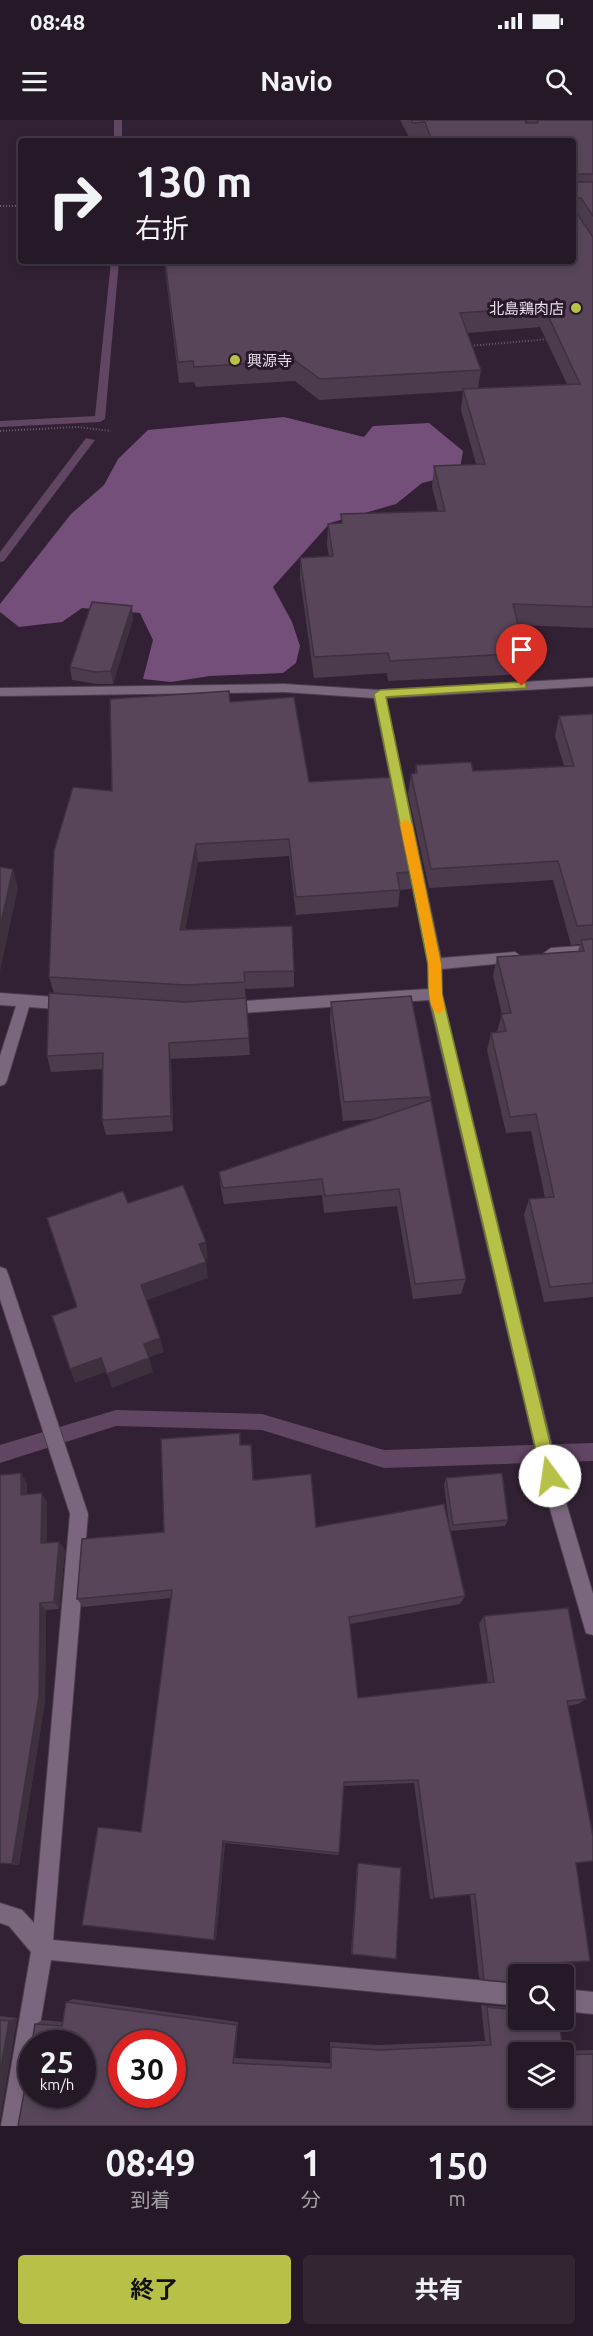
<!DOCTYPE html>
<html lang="ja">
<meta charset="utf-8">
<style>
:root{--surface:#261927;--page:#322633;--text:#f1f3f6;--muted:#a4a0a7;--line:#423844;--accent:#b8c147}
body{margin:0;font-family:Ubuntu,"Noto Sans JP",sans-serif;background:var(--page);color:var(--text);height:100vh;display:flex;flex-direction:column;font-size:22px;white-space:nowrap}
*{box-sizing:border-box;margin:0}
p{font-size:20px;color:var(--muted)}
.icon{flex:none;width:33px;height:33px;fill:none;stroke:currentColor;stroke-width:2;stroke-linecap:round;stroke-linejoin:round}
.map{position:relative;height:2006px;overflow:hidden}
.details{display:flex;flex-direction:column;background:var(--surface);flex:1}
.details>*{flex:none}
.guide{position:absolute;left:18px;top:18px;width:558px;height:126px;border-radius:6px;box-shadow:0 3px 9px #0003,0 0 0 2px var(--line);background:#261927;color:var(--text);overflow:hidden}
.buttons{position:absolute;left:508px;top:1844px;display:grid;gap:12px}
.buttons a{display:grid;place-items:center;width:66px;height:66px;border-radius:6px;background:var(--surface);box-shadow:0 3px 9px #0003,0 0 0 2px var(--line);font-size:30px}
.speed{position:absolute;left:18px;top:1910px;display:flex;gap:12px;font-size:30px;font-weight:700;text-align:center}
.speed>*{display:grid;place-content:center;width:78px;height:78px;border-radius:50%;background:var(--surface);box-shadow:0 3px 9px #0003,0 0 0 2px var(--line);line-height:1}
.speed small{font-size:15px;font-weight:400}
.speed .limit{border:9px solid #d22;background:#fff;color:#111}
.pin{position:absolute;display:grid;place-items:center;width:51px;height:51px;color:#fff;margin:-62px -26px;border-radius:50% 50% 50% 0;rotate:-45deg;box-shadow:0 0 6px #0007}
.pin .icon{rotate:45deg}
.me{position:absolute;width:66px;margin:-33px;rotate:346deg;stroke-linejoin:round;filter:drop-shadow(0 0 4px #0008)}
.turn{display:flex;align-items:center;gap:21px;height:126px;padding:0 18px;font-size:27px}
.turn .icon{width:78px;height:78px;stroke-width:2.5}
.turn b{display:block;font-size:42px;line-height:51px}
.eta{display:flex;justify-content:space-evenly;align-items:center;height:102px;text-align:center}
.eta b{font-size:36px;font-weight:700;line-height:42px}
.cta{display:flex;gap:12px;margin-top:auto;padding:12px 18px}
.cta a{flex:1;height:69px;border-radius:6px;background:var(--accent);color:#111;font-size:24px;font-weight:700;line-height:69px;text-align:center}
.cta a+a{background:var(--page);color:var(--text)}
.status{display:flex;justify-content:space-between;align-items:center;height:42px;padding:0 30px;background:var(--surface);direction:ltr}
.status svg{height:16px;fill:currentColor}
header{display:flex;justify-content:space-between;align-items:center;height:78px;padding:0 18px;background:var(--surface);font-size:27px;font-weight:700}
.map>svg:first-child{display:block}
.forest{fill:#744f79}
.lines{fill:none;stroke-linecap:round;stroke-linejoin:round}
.stream{fill:#604663;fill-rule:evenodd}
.minor-casing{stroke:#4c3d4e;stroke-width:2}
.path{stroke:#6b5c6d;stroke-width:2;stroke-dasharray:1 2;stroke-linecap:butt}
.minor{fill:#7b677d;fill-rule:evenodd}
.wall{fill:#4c3b4d;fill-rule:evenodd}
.shaded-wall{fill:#3e303f}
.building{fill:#58455a;stroke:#3e303f;stroke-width:1.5;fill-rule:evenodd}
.route{fill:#b8c147;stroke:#787d2e;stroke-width:1.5}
.slow{fill:#f59e0b}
.poi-dot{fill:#b8c147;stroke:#28182a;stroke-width:2}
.labels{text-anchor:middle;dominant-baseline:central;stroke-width:6;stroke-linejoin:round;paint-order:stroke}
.far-poi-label{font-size:15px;fill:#eadfeb;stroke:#28182a;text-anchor:end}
</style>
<div class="status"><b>08:48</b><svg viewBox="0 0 49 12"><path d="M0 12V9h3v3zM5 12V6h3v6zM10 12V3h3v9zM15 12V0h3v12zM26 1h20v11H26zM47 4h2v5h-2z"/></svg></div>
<header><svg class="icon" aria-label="menu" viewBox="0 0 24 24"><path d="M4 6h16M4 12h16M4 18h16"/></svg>Navio<svg class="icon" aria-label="search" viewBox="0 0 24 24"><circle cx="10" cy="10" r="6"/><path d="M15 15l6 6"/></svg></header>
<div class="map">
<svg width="593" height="2006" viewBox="0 0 593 2006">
<rect width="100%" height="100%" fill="#322134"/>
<!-- forest -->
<path class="forest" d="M284,297L364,317L373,306L429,303L463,331L459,354L422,363L396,384L330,403L273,467L292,502L300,526L296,543L283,553L210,556L171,562L143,559L153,520L140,493L82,488L62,502L19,507L0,492V484L71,394L104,365L118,339L148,310Z"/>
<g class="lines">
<!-- stream -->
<path class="stream" d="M114,0H122V21H114Z
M111,141H119L105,299L100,302L0,307V301L95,296Z
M86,318L95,320L4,441L0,442V432Z
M116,1290L262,1294L384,1330L593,1323V1341L384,1348L262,1310L116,1306L0,1343V1325Z"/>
<!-- minor casing -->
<g class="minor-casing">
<path id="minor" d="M593,558V566L386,578L441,838L515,832L522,837L515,842L442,849V874L565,1379L593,1474V1515L586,1513L584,1506L547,1379L429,880L228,894L223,892L221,888L223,884L228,882L428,869V844L374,578L284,572L0,576V568L284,564L379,570Z
M593,825V835L551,838L544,833L551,828Z
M0,873L69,878L74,880L76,884L74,888L69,890L29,887L7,960L5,964L0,966V936L16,886L0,885Z
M0,1147L6,1149L8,1154L88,1394L53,1820L519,1864V1886L51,1840L37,1923H32V1956L23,2006H1L31,1832L9,1806L0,1803V1783L22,1790L34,1803L70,1394L0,1179Z
M564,1869L593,1872V1894L564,1891Z"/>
</g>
<!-- path -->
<path class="path" d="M0,86H21
M468,226L550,219
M0,311L77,307L111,311"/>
<!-- minor -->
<use href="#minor" class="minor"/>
</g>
<!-- wall -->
<path class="wall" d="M400,0H525L526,3H528L526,0H593V508L518,505L525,533L522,554L388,561L387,553L314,558L300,458V438L329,436L327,425L328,404L341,403V394L438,391L432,367L434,346L476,344L461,290L463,271L319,280L295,261L196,267L194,262L179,263L164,141H573V21H411ZM540,207L567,264L478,268L481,250L467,213Z
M133,499L113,564H97L72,560L70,547Z
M230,582L309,662L412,752L411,769L400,770L398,787L296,795L289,736L198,742L185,810L294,851V867L245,869L250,935L171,939L173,1011L106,1015L102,1000L103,949L51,952L47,936L54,873L49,857L112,671Z
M593,594V1177L544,1182L524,1095L529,1079L545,1078L531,1011L506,1013L487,930L491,913L497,912L502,894L493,856L497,837L578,831L580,824L571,825L553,760L429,768L408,674L411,654L415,653L416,645L473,651L564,646L555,616L559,596Z
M331,882L431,977L430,980L466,1159L461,1174L413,1179L397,1086L324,1093L322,1075L224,1084L221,1069L219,1052L376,999L343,1001L330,901Z
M241,1325L254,1360L316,1407L465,1476L460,1484L350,1504L358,1578L488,1563L479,1504L484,1496L586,1579L578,1584L568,1586L593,1741L576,1743L552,1843L484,1860L479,1858L470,1774L430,1779L414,1663L343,1666L339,1733L338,1735L225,1723L216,1819L214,1820L141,1712L171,1478L83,1487L77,1479L164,1412Z
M0,1355L27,1363V1374L47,1382V1423L59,1422L65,1430L59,1489L46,1490L45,1581L19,1745L0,1743Z
M446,1358L508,1400L505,1406L450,1411L444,1365Z
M358,1743L352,1834L351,1833L357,1744Z
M73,1879L238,1902L235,1938L330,1943V1922L378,1925L485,1921L481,1885L519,1888V1899L562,1931L593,1930V2006L26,1962V1929L32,1926L35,1904L43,1900L63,1902L66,1882ZM519,1932H564V1977Z
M0,1896L17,1898L0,1999Z"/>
<!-- shaded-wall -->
<path class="shaded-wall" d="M132,486L133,499L113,564L111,551Z
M196,724L198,742L182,827L180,810Z
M13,749L18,768L0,851V807Z
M169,923L171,939L173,1011L171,996Z
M206,1122L208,1138L201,1141L199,1124Z
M206,1142L208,1158L145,1181L141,1165Z
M160,1218L164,1232L147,1238L144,1224Z
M101,1238L106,1252L75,1263L70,1249Z
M149,1238L153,1252L112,1268L107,1254Z
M21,1353L27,1363V1384L21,1375Z
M42,1373L47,1382V1431L41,1423Z
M59,1422L65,1430L59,1489L54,1482Z
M40,1483L46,1490L45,1581L19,1745L12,1744Z
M223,1721L225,1723L216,1819L214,1820Z
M17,1898L0,1999V1952L9,1901Z
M238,1902L235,1938L233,1943L237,1905Z"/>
<!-- building -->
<path class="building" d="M411,0H525L526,3H538L537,0H593V54H576L575,62H593V96L581,78H575L574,89L592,116L593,117V487L513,484L525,533L390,541L388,533L314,537L300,438L333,436L328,404L342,403L341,394L445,391L434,346L485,344L463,269L580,264L544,187L460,193L481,250L320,259L295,241L194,247L193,241L178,242L165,141H573V21H432L425,2L413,3Z
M92,482L132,486L111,551L95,552L70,547Z
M229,571L230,582L294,577L309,662L393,657L412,752L397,753L400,770L296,777L289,719L196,724L180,810L292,806L294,851L244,852L245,862L185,865L49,857L54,731L73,667L112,671L110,579Z
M593,594V805L577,806L558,741L431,749L411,654L417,653L416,645L471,642L473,651L574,646L559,596Z
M0,747L13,749L0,807Z
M593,819V1163L550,1167L529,1079L554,1077L536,994L510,997L491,913L506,911L501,894L511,893L497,837L584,831L581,820Z
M49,873L185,882L246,878L249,918L169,923L171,996L102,1000L103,933L47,936Z
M411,876L431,977L344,982L331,882Z
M431,980L466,1159L415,1164L399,1069L325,1076L322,1059L223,1068L219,1052Z
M183,1065L206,1122L199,1124L206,1142L141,1165L160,1218L144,1224L149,1238L107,1254L101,1238L70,1249L52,1196L77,1187L47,1098L123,1071L128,1083Z
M240,1313V1325H251L253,1360L311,1354L316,1407L444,1384L465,1476L349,1497L358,1578L494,1562L484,1496L568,1488L586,1579L567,1581L593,1716V1741L576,1743L590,1841L552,1843L554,1854H519V1863L484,1860L475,1774L434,1778L418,1660L344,1662L339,1733L223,1721L214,1820L82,1805L98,1707L141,1712L172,1470L77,1479L82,1419L164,1412L161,1319Z
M21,1353V1375L42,1373L41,1423L59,1422L54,1482L40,1483L39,1576L12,1744L0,1743V1355Z
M502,1353L508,1400L453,1405L446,1358Z
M358,1743L401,1748L396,1839L352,1834Z
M66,1882L237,1905L233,1943L331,1948V1927L380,1930L491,1925L487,1887L519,1890V1899H559L563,1932H519V1977H564V1935L593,1934V2006H18L26,1962V1929L31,1928L32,1926V1974H82V1923H32L35,1904L62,1906ZM122,1923H172V1974H122Z
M0,1900L9,1901L0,1952Z"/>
<!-- route -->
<path class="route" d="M522,562L526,563V568L386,577L441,844L442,874L558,1356L556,1362L550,1364L545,1362L542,1356L429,874L428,844L374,574L380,570Z"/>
<!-- slow -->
<path class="slow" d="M406,699L412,704L441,844L442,874L445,889L439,894C425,890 430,855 428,842C421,796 409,750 400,704Z"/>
<!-- markers -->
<g class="poi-dot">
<circle cx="576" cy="188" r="6"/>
<circle cx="235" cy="240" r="6"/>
</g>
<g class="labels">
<!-- far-poi labels -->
<g class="far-poi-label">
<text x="564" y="188">北島鶏肉店</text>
<text x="247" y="240" text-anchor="start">興源寺</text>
</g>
</g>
</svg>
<div class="buttons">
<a><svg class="icon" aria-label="search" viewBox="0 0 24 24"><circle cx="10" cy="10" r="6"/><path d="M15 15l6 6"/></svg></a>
<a><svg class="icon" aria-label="layers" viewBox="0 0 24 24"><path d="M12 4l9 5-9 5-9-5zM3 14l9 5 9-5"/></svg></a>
</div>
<div class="speed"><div>25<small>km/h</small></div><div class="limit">30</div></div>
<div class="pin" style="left:522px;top:566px;background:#d93025"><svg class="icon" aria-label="arrive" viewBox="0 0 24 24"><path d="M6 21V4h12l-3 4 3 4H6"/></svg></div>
<svg class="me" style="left:550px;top:1356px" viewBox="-20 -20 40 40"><circle r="19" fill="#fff"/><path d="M0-13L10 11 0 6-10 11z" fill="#b8c147"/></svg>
<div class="guide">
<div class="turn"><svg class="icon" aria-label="right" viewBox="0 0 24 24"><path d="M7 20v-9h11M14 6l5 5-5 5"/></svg><div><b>130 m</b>右折</div></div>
</div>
</div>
<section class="details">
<div class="eta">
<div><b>08:49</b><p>到着</p></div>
<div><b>1</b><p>分</p></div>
<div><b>150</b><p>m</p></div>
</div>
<div class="cta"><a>終了</a><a>共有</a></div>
</section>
